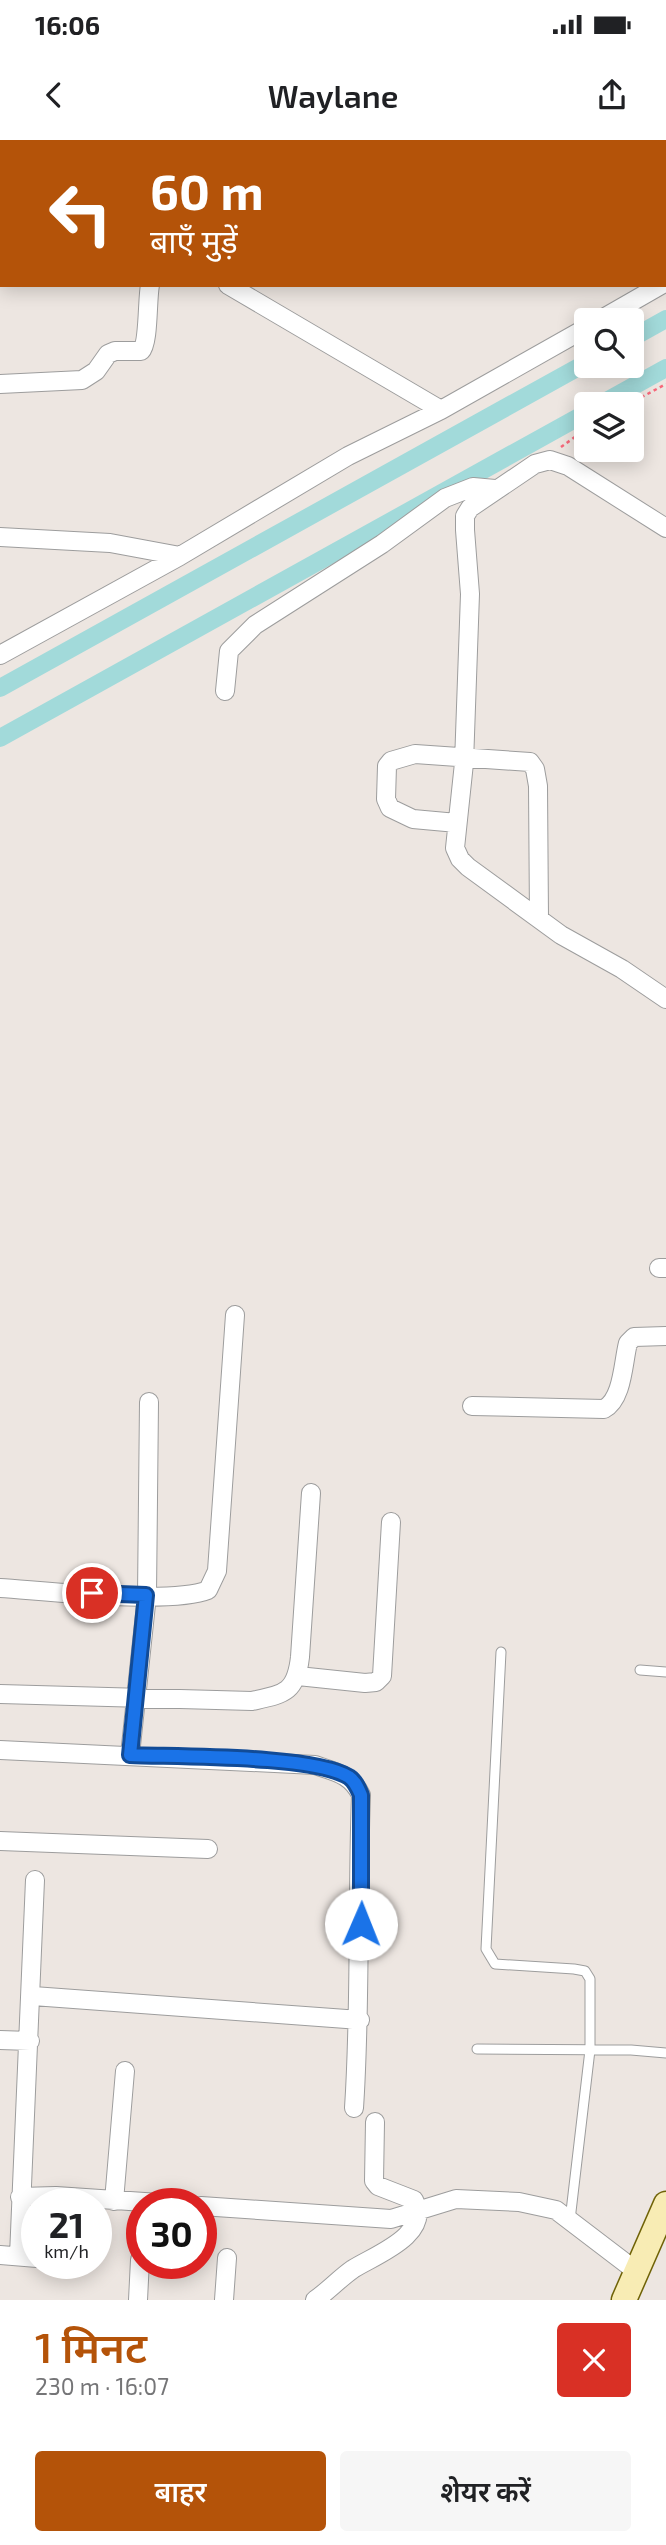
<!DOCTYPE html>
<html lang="hi">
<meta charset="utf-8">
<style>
:root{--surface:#fff;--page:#f6f6f6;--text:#202124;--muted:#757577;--accent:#b45309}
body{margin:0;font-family:"Exo 2","Noto Sans Devanagari",sans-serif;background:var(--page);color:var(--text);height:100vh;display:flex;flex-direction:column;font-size:26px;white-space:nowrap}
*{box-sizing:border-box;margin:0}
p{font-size:23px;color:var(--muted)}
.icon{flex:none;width:38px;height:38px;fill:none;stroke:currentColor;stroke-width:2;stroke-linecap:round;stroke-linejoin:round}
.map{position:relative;height:2160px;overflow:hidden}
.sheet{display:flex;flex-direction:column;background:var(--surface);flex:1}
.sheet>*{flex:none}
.guide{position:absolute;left:0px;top:0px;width:667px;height:147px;box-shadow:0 4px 18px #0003;background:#b45309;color:#fff;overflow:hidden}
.controls{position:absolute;left:574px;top:168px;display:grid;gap:14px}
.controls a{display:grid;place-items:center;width:70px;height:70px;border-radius:7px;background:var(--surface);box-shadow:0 4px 18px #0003;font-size:35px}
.speed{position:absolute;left:21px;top:2048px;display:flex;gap:14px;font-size:35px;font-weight:700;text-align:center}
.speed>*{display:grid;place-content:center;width:91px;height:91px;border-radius:50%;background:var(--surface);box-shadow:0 4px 18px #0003;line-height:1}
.speed small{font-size:18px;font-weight:400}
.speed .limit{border:10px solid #d22;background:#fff;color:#111}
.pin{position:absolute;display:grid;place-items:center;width:60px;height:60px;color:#fff;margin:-30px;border:4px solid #fff;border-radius:50%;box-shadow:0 2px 7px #0007}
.me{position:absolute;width:77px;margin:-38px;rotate:1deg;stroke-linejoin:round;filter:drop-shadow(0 0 5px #0008)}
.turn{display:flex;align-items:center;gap:24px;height:147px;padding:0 35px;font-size:32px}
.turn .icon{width:91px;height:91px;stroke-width:2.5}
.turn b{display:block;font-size:49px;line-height:60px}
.round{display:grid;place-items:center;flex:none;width:74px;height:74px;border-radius:7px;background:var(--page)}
.head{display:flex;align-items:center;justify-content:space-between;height:119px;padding:0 35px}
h1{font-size:42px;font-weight:600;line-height:52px;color:var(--accent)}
.cta{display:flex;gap:14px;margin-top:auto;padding:14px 35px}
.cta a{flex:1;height:80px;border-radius:7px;background:var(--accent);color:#fff;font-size:28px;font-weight:600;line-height:80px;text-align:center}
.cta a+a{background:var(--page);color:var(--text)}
.status{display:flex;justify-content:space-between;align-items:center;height:49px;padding:0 35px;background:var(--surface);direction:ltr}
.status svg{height:19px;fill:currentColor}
header{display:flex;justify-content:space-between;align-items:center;height:91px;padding:0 35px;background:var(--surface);font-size:32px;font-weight:600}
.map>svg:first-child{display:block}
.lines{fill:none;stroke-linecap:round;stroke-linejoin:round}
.stream{stroke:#a2dada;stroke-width:5}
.canal{stroke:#a2dada;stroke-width:18}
.lane-casing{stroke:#9d9d9d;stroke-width:11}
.street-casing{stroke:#9d9d9d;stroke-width:20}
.secondary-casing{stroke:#6f6206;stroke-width:27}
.path{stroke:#f7687a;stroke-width:2.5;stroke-dasharray:3.5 3.5;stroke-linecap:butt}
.lane{stroke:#fff;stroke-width:9}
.street{stroke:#fff;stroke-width:18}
.secondary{stroke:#f8ecb4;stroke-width:24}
.route-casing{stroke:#114b97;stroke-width:18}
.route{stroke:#1a73e8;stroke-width:12}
</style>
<div class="status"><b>16:06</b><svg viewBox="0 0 49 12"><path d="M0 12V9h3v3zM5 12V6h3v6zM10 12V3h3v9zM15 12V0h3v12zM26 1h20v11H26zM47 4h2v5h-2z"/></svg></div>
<header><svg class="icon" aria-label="back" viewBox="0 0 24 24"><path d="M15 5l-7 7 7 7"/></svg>Waylane<svg class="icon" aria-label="share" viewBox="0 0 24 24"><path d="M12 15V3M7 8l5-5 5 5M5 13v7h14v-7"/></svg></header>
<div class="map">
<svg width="666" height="2160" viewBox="0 0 666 2160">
<rect width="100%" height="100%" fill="#ede6e1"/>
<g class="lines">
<!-- stream -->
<path class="stream" d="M0,19L2,20"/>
<!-- canal -->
<path class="canal" d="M632,198L666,179
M601,264L666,228
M0,548L586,223
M0,598L586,273"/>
<!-- lane casing -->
<g class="lane-casing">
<path id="lane" d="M501,1512L486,1809L495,1824L574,1829L585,1831L590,1839V1910L570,2080
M640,1530L666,1532
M477,1909L631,1910L666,1913"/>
</g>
<!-- street casing -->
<g class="street-casing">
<path id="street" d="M0,6L2,7
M228,145L441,270
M600,180L661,145
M0,244L82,240L96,231L108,214L115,211H141C149,203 147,160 150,145
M666,388L568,326L550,320L535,324L470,368L465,376V390L470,454L464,623L455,708L460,719L468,727L561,795L622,829L666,859
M0,397L110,403L180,416
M0,515L180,416L348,316L441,270L586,188
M225,551L229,511L255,485L382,404L445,358L473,347L495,349
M457,683L413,679L390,668L386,659L387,626L391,621L415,614L530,622L535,629L538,646L539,779
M659,1128H666
M472,1266L604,1269C623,1259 623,1222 628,1203L634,1197L666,1196
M0,1448C46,1451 171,1465 208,1450L217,1431L235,1175
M298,1536L365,1543L376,1542L382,1536L391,1382
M0,1554L252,1561C284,1554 296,1553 300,1517L311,1353
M0,1610L315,1625C335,1632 351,1634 361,1655C357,1759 361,1864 354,1968
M130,1615L147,1455L149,1262
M0,1701L208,1709
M33,1856L360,1880
M0,1900L30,1901
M20,2057L56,2056L159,2063
M114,2061L125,1931
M201,2066L391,2079L456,2059L519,2062L556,2070L636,2131
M0,2115L37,2118
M19,2116L35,1740
M138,2160L140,2120
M224,2160L227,2118
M315,2160C328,2151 340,2138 353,2129C375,2115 432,2095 414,2060L378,2046L374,2041L375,1982"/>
</g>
<!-- secondary casing -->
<g class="secondary-casing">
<path id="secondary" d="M624,2160L666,2064"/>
</g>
<!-- path -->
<path class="path" d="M629,264L666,244
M561,307L586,289"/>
<!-- lane -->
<use href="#lane" class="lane"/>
<!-- street -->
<use href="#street" class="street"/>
<!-- secondary -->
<use href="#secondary" class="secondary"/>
</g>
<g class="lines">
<!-- route casing -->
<g class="route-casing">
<path id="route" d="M92,1453L146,1455L130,1615C177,1617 314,1615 349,1637C355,1641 358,1648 361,1655V1784"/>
</g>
<!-- route -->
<use href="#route" class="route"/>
</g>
</svg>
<div class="controls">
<a><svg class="icon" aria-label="search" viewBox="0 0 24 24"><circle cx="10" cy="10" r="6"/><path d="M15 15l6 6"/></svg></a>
<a><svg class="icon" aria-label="layers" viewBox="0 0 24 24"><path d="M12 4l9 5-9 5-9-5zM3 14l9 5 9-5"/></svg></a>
</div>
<div class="speed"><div>21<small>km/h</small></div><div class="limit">30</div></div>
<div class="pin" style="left:92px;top:1453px;background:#d93025"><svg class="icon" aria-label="arrive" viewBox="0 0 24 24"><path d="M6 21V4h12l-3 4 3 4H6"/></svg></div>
<svg class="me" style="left:361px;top:1784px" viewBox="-20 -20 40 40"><circle r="19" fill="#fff"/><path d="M0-13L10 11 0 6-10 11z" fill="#1a73e8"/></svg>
<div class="guide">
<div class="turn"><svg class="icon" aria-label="left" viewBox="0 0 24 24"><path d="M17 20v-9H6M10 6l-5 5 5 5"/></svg><div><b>60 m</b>बाएँ मुड़ें</div></div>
</div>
</div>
<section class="sheet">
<div class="head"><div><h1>1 मिनट</h1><p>230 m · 16:07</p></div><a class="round" style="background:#d93025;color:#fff"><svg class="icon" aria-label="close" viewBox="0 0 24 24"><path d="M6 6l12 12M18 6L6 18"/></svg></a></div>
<div class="cta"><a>बाहर</a><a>शेयर करें</a></div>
</section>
